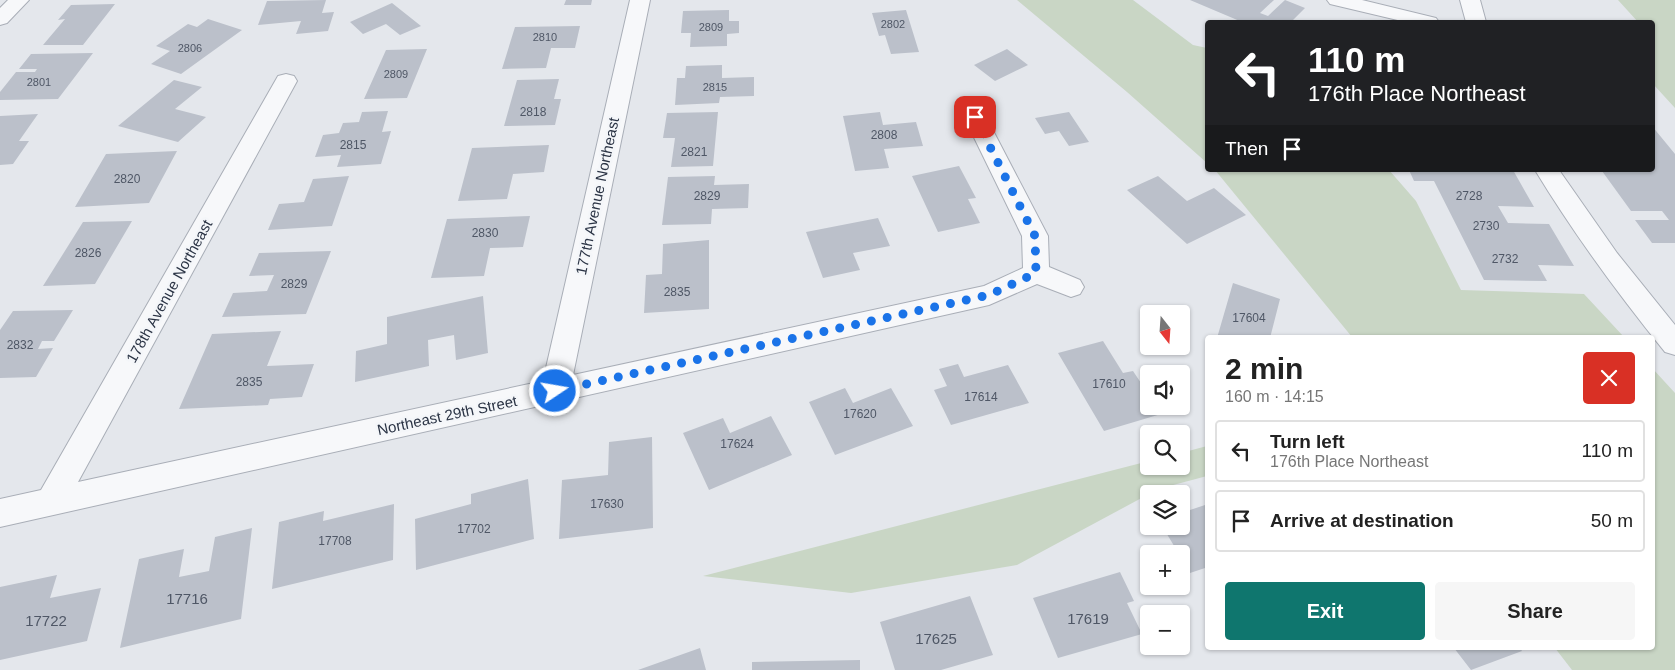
<!DOCTYPE html>
<meta charset="utf-8">
<style>
:root{--surface:#fff;--page:#f6f6f6;--text:#222;--muted:#767676;--line:#e0e0e0;--accent:#0f766e}
body{margin:0;font-family:Arial,sans-serif;background:var(--page);color:var(--text);height:100vh;display:flex;flex-direction:column;font-size:19px;white-space:nowrap}
*{box-sizing:border-box;margin:0}
p{font-size:16px;color:var(--muted)}
.icon{flex:none;width:28px;height:28px;fill:none;stroke:currentColor;stroke-width:2;stroke-linecap:round;stroke-linejoin:round}
.map{position:relative;flex:1;overflow:hidden}
.sheet{position:absolute;left:1205px;top:335px;width:450px;height:315px;display:flex;flex-direction:column;background:var(--surface);border-radius:5px;box-shadow:0 1px 4px #0004}
.sheet>*{flex:none}
.banner{position:absolute;left:1205px;top:20px;width:450px;height:152px;border-radius:5px;box-shadow:0 1px 4px #0004;background:#202124;color:#fff;overflow:hidden}
.needle{width:32px;rotate:163deg}
.buttons{position:absolute;left:1140px;top:305px;display:grid;gap:10px}
.buttons a{display:grid;place-items:center;width:50px;height:50px;border-radius:5px;background:var(--surface);box-shadow:0 1px 4px #0004;font-size:25px}
.pin{position:absolute;display:grid;place-items:center;width:42px;height:42px;color:#fff;margin:-21px;border-radius:10px;box-shadow:0 2px 8px #0006}
.me{position:absolute;width:55px;margin:-28px;rotate:78deg;stroke-linejoin:round;filter:drop-shadow(0 0 4px #0008)}
.turn{display:flex;align-items:center;gap:18px;height:105px;padding:0 20px;font-size:22px}
.turn .icon{width:65px;height:65px;stroke-width:2.5}
.turn b{display:block;font-size:35px;line-height:42px}
.then{display:flex;align-items:center;height:48px;padding:0 20px;background:#0003;gap:10px;font-size:19px}
.round{display:grid;place-items:center;flex:none;width:52px;height:52px;border-radius:5px;background:var(--page)}
.overview{display:flex;align-items:center;justify-content:space-between;height:85px;padding:0 20px}
h1{font-size:30px;font-weight:700;line-height:38px}
.button{display:flex;gap:10px;margin-top:auto;padding:10px 20px}
.button a{flex:1;height:58px;border-radius:5px;background:var(--accent);color:#fff;font-size:20px;font-weight:700;line-height:58px;text-align:center}
.button a+a{background:var(--page);color:var(--text)}
ul{padding:0;list-style:none}
li{display:flex;align-items:center;gap:15px;height:62px;margin:0 10px 8px;padding:0 10px;border:2px solid var(--line);border-radius:5px}
li div{flex:1}
li b{display:block;font-size:19px}
li em{font-style:normal}
.map>svg:first-child{display:block}
.green{fill:#c9d6c5}
.building{fill:#bbc0ca}
.lines{fill:none;stroke-linecap:round;stroke-linejoin:round}
.minor-casing{stroke:#a9aeb7;stroke-width:2}
.minor{fill:#f7f8fa;fill-rule:evenodd}
.route{stroke:#1a73e8;stroke-width:9;stroke-dasharray:0 16.2}
.labels{text-anchor:middle;dominant-baseline:central;stroke-width:5;stroke-linejoin:round;paint-order:stroke}
.far-number-label{font-size:11px;fill:#4f5766}
.number-label{font-size:12px;fill:#4f5766}
.street-label{font-size:15px;fill:#2b3445;stroke:#f4f6f9}
.near-number-label{font-size:15px;fill:#4f5766}
</style>
<div class="map">
<svg width="1675" height="670" viewBox="0 0 1675 670">
<rect width="100%" height="100%" fill="#e4e7ec"/>
<!-- green -->
<path class="green" d="M1017,0H1133L1193,45L1207,48V163L1127,92Z
M1618,0H1675V108L1653,84V47L1654,42L1653,40L1652,22H1638Z
M1215,170H1389L1416,201L1461,290L1584,294L1624,337H1352Z
M1653,369L1675,393V670H1572L1555,648H1652Z
M1207,446V476L1162,488L1149,494L1017,565L851,593L703,576L1149,461V466H1181V453Z"/>
<!-- building -->
<path class="building" d="M326,0L322,13L334,12L328,31L296,34L301,21L258,25L267,1Z
M566,0H592L591,5H564Z
M1190,0H1274L1260,13L1268,16L1285,0L1305,8L1292,21L1295,22H1242Z
M392,3L421,26L400,35L386,24L363,34L350,22Z
M115,4L83,45H43L65,19L58,20L71,5Z
M729,10V21H739V33L727,34V46L690,47L691,33H681L683,11Z
M906,10L919,52L891,54L885,35L879,36L872,13Z
M208,19L242,30L181,74L151,64L170,51L156,46L188,24L197,27Z
M580,26L575,48H551L546,68L502,69L515,27Z
M427,49L407,98L364,99L386,50Z
M1007,49L1028,65L995,81L974,65Z
M93,53L58,99L0,100V92L16,72H35L37,69H19L31,54Z
M722,65V78L754,77V96L720,97L719,103L675,105L677,78H685L686,66Z
M559,79L554,99H561L555,125L504,126L517,80Z
M174,80L202,87L175,109L206,117L178,142L118,126Z
M388,111L382,132L391,131L381,164L337,167L341,155L315,157L323,135L339,133L343,123L359,122L362,112Z
M718,112L713,166L671,167L675,138H663L667,113Z
M880,112L883,125L916,122L923,146L884,149L889,168L855,171L843,116Z
M1069,112L1089,142L1069,146L1059,131L1045,134L1035,118Z
M38,114L19,141H29L13,164L0,165V116Z
M1652,126L1675,154V243H1652L1635,220H1669L1662,211H1631L1602,171L1652,170Z
M549,145L544,172L513,174L507,199L458,201L472,148Z
M177,151L149,203L75,207L106,154Z
M959,166L976,198L968,199L980,223L938,232L912,176Z
M1409,170H1513L1534,207L1498,206L1508,223L1549,224L1574,266L1538,265L1547,281L1484,280L1434,181H1414Z
M349,176L332,226L268,230L279,204L304,202L313,179Z
M715,176L714,185L749,184L748,208L712,209L711,224L662,225L668,177Z
M1158,176L1187,201L1214,188L1246,215L1187,244L1127,190Z
M530,216L523,247L490,248L484,276L431,278L447,219Z
M878,218L890,246L853,253L860,270L823,278L806,232Z
M132,221L95,284L43,286L83,222Z
M709,240V309L644,313L646,275L662,274L663,244Z
M331,251L306,314L222,317L233,293L267,291L274,275L249,276L259,253Z
M1233,283L1280,299L1270,338H1217Z
M483,296L488,353L456,360L454,335L428,340L429,366L355,382L356,351L387,344V317Z
M73,310L54,341H42L38,349L53,348L36,377L0,378V330L13,311Z
M281,331L267,366L314,364L302,397L270,399L268,405L179,409L212,334Z
M1103,341L1123,373L1133,371L1149,395V406H1156L1161,414L1104,431L1058,353Z
M958,364L964,377L1008,365L1029,403L951,425L934,390L947,386L939,369Z
M845,388L853,403L891,388L913,426L835,455L809,402Z
M771,416L792,455L709,490L683,433L723,418L730,433Z
M652,437L653,528L559,539L562,480L608,475L609,442Z
M528,479L534,539L416,570L415,519L471,504V494Z
M394,504L393,560L272,589L279,522L324,511L323,521Z
M1208,504V567L1190,573L1181,558V554H1179L1162,526H1181V513Z
M252,528L241,619L120,648L139,559L184,549L179,577L209,571L215,537Z
M1120,572L1134,601L1127,603L1142,634L1058,658L1033,598Z
M57,575L50,598L101,588L87,641L0,660V587Z
M970,596L993,655L941,670H895L880,622Z
M700,648L706,670H638Z
M1454,648H1520L1522,651L1471,670Z
M860,660V670H752V662Z"/>
<g class="lines">
<!-- minor casing -->
<g class="minor-casing">
<path id="minor" d="M8,0H29L7,23L0,25V8Z
M630,0H650L573,375L984,286L1023,268L1022,236L964,117L967,112L975,110L983,112L986,117L1048,236L1049,267L1080,280L1084,287L1080,294L1071,297L1037,284L989,305L0,527V499L41,490L278,76L286,74L294,76L297,81L78,482L543,381Z
M1327,0H1362L1436,18L1439,22H1406L1330,4Z
M1460,0H1480L1486,22H1466Z
M1535,170H1559L1617,253L1675,325V355L1665,352C1618,294 1574,234 1535,170Z"/>
</g>
<!-- minor -->
<use href="#minor" class="minor"/>
</g>
<g class="lines">
<!-- route -->
<path class="route" d="M555,391L989,295L1036,273L1035,236L975,117"/>
</g>
<g class="labels">
<!-- far-number labels -->
<g class="far-number-label">
<text x="893" y="24">2802</text>
<text x="711" y="27">2809</text>
<text x="545" y="37">2810</text>
<text x="190" y="48">2806</text>
<text x="396" y="74">2809</text>
<text x="39" y="82">2801</text>
<text x="715" y="87">2815</text>
</g>
<!-- number labels -->
<g class="number-label">
<text x="533" y="112">2818</text>
<text x="884" y="135">2808</text>
<text x="353" y="145">2815</text>
<text x="694" y="152">2821</text>
<text x="127" y="179">2820</text>
<text x="707" y="196">2829</text>
<text x="1469" y="196">2728</text>
<text x="1486" y="226">2730</text>
<text x="485" y="233">2830</text>
<text x="88" y="253">2826</text>
<text x="1505" y="259">2732</text>
<text x="294" y="284">2829</text>
<text x="677" y="292">2835</text>
<text x="1249" y="318">17604</text>
<text x="20" y="345">2832</text>
<text x="249" y="382">2835</text>
<text x="1109" y="384">17610</text>
<text x="981" y="397">17614</text>
<text x="860" y="414">17620</text>
<text x="737" y="444">17624</text>
<text x="607" y="504">17630</text>
<text x="474" y="529">17702</text>
<text x="335" y="541">17708</text>
</g>
<!-- street labels -->
<g class="street-label">
<text transform="translate(597 196) rotate(-78)">177th Avenue Northeast</text>
<text transform="translate(169 291) rotate(-61)">178th Avenue Northeast</text>
<text transform="translate(447 415) rotate(-12)">Northeast 29th Street</text>
</g>
<!-- near-number labels -->
<g class="near-number-label">
<text x="187" y="598">17716</text>
<text x="1088" y="618">17619</text>
<text x="46" y="620">17722</text>
<text x="936" y="638">17625</text>
</g>
</g>
</svg>
<div class="buttons">
<a><svg class="needle" viewBox="-14 -14 28 28"><path d="M0-13l5 13h-10z" fill="#e53935"/><path d="M0 13l5-13h-10z" fill="#767676"/></svg></a>
<a><svg class="icon" aria-label="sound" viewBox="0 0 24 24"><path d="M4 9h4l5-4v14l-5-4H4zM17 9q2 3 0 6"/></svg></a>
<a><svg class="icon" aria-label="search" viewBox="0 0 24 24"><circle cx="10" cy="10" r="6"/><path d="M15 15l6 6"/></svg></a>
<a><svg class="icon" aria-label="layers" viewBox="0 0 24 24"><path d="M12 4l9 5-9 5-9-5zM3 14l9 5 9-5"/></svg></a>
<a>+</a>
<a>−</a>
</div>
<div class="pin" style="left:975px;top:117px;background:#d93025"><svg class="icon" aria-label="arrive" viewBox="0 0 24 24"><path d="M6 21V4h12l-3 4 3 4H6"/></svg></div>
<svg class="me" style="left:555px;top:391px" viewBox="-20 -20 40 40"><circle r="17" fill="#1a73e8" stroke="#fff" stroke-width="3"/><path d="M0-11L8 9 0 5-8 9z" fill="#fff"/></svg>
<div class="banner">
<div class="turn"><svg class="icon" aria-label="left" viewBox="0 0 24 24"><path d="M17 20v-9H6M10 6l-5 5 5 5"/></svg><div><b>110 m</b>176th Place Northeast</div></div>
<div class="then">Then<svg class="icon" aria-label="arrive" viewBox="0 0 24 24"><path d="M6 21V4h12l-3 4 3 4H6"/></svg></div>
</div>
<section class="sheet">
<div class="overview"><div><h1>2 min</h1><p>160 m · 14:15</p></div><a class="round" style="background:#d93025;color:#fff"><svg class="icon" aria-label="close" viewBox="0 0 24 24"><path d="M6 6l12 12M18 6L6 18"/></svg></a></div>
<ul>
<li><svg class="icon" aria-label="left" viewBox="0 0 24 24"><path d="M17 20v-9H6M10 6l-5 5 5 5"/></svg><div><b>Turn left</b><p>176th Place Northeast</p></div><em>110 m</em></li>
<li><svg class="icon" aria-label="arrive" viewBox="0 0 24 24"><path d="M6 21V4h12l-3 4 3 4H6"/></svg><div><b>Arrive at destination</b></div><em>50 m</em></li>
</ul>
<div class="button"><a>Exit</a><a>Share</a></div>
</section>
</div>
